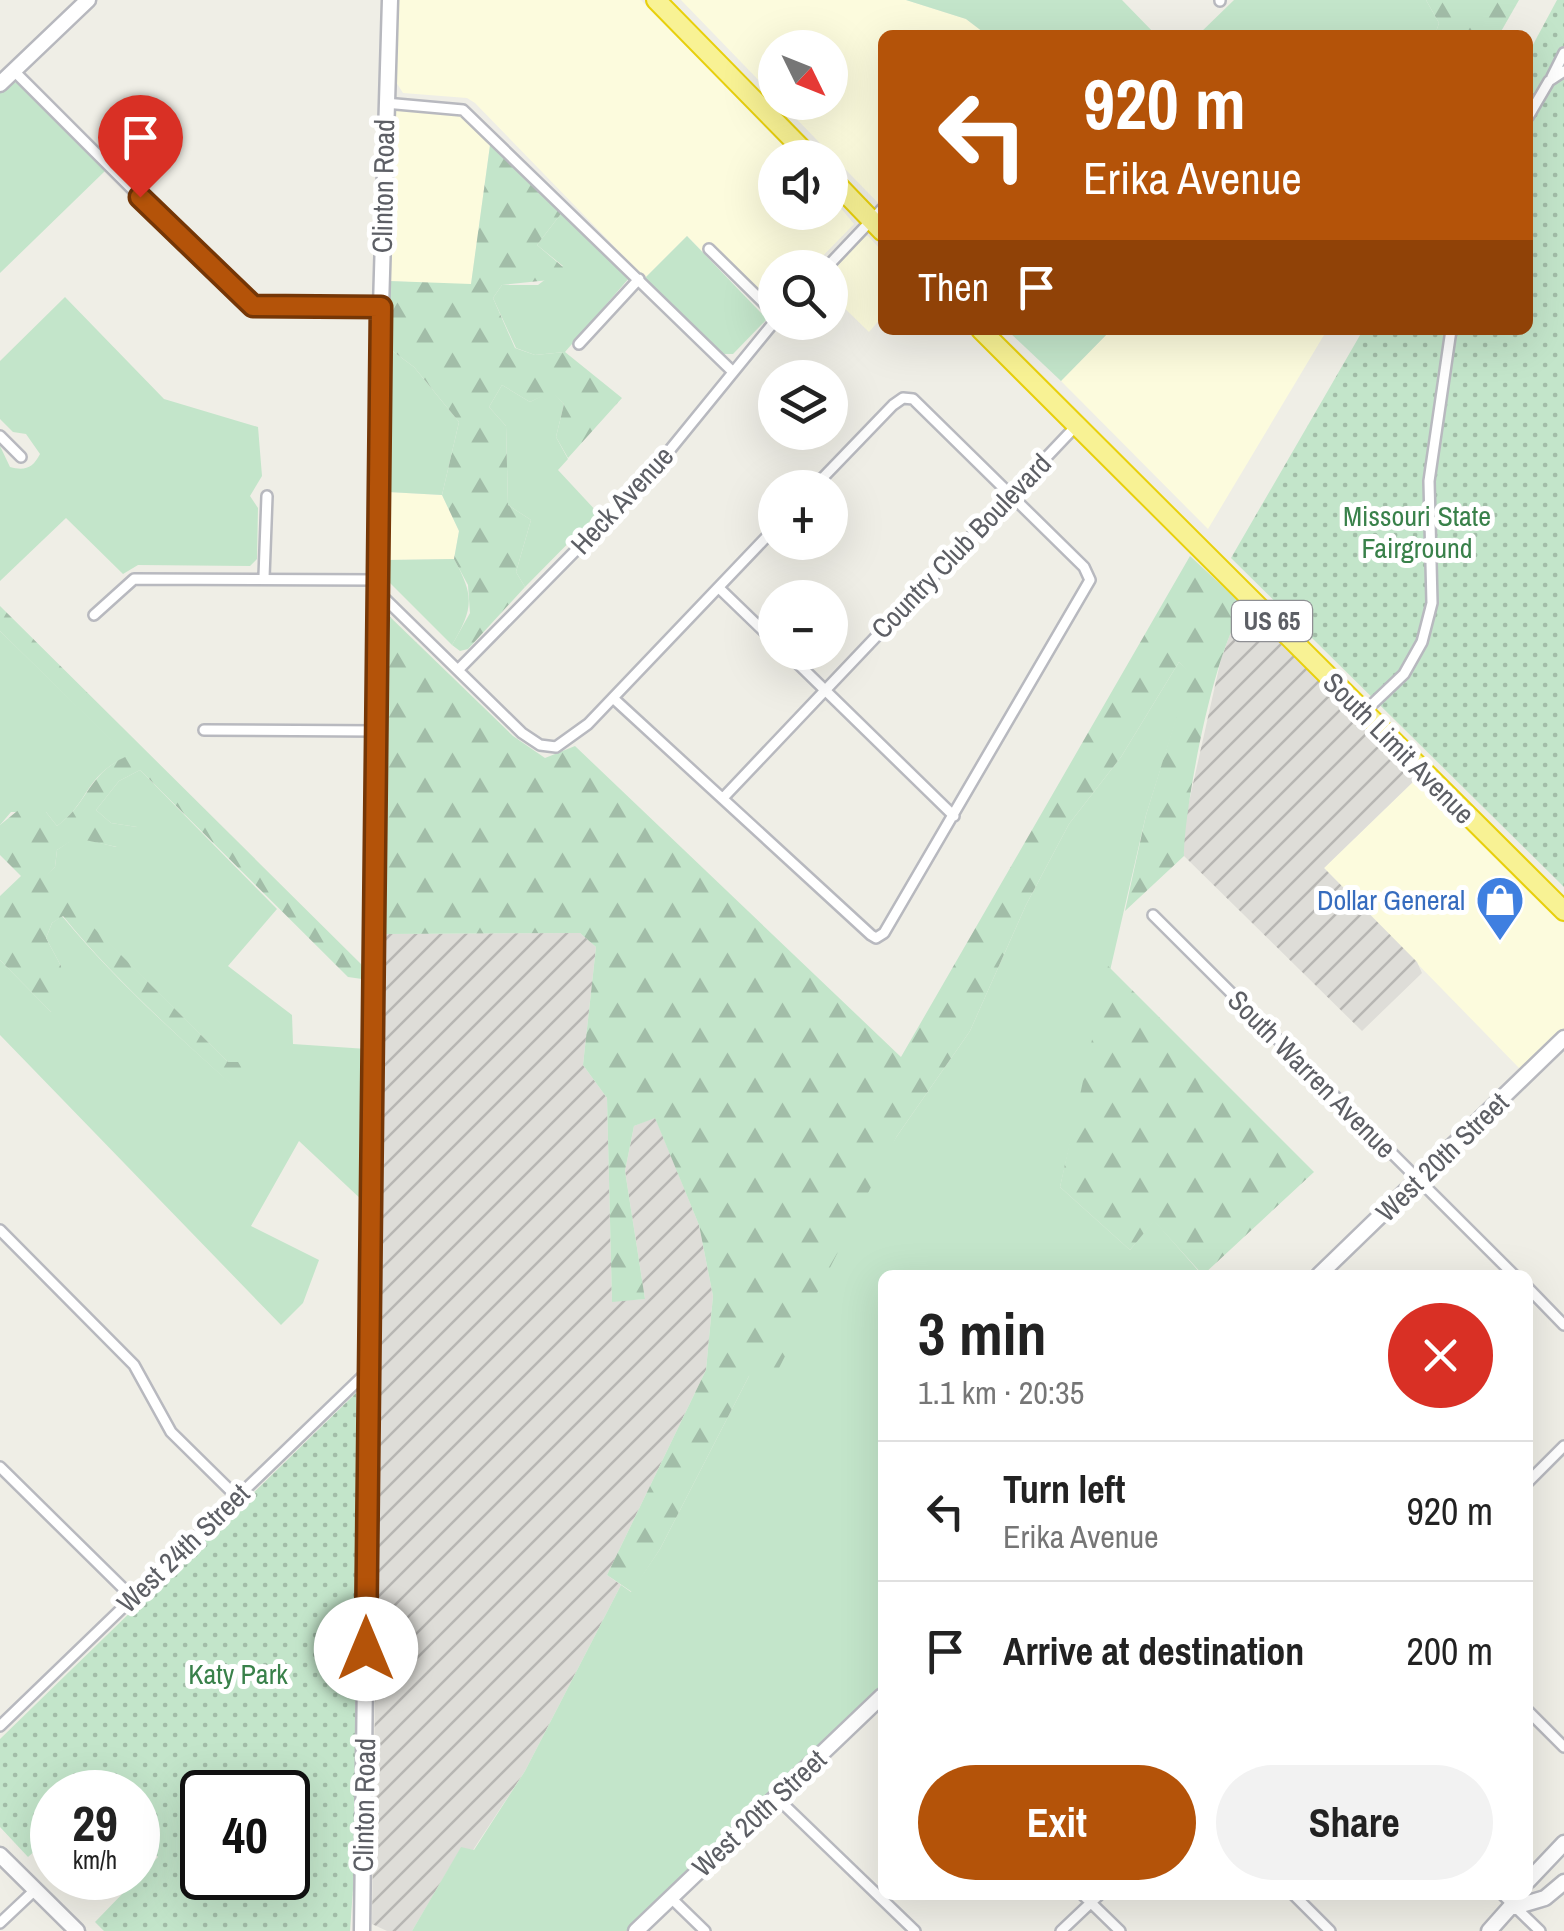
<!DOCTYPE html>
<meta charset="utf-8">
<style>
:root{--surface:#fff;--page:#f2f2f2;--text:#222;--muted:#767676;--line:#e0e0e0;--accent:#b45309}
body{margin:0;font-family:"Archivo Narrow",sans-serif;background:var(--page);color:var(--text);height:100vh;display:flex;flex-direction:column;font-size:38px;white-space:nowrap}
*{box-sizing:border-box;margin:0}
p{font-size:32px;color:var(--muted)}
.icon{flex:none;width:55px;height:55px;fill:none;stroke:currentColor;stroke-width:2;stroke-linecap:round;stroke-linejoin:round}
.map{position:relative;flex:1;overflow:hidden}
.drawer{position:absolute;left:878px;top:1270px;width:655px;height:630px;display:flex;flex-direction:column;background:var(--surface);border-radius:15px;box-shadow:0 10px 40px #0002}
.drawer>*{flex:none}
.top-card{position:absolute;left:878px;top:30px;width:655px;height:305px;border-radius:15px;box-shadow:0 10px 40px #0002;background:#b45309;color:#fff;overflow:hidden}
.needle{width:65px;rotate:133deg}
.tools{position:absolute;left:758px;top:30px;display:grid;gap:20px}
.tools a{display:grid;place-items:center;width:90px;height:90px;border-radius:50%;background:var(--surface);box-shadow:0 10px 40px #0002;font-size:50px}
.speed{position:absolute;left:30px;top:1770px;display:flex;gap:20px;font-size:50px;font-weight:700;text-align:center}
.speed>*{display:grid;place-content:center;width:130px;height:130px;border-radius:50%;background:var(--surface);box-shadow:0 10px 40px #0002;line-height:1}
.speed small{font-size:25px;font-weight:400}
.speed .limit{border:5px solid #111;border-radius:15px;background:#fff;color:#111}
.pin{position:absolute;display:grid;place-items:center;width:85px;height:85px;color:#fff;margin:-102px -42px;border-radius:50% 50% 50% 0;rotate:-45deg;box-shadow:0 0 10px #0007}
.pin .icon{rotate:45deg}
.me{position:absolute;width:110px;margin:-55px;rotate:0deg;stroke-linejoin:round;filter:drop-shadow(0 0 8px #0008)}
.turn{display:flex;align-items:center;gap:35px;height:210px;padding:0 40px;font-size:45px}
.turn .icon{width:130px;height:130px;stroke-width:2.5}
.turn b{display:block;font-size:70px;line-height:85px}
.then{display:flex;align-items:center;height:95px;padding:0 40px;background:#0003;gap:20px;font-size:38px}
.round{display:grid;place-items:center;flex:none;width:105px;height:105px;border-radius:52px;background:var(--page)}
.overview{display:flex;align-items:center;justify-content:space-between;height:170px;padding:0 40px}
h1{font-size:60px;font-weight:700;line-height:75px}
.action{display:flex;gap:20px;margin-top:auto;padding:20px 40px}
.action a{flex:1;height:115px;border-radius:60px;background:var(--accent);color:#fff;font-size:40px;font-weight:700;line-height:115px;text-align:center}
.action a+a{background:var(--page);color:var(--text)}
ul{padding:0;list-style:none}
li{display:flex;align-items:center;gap:30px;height:140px;padding:0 40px;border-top:2px solid var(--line)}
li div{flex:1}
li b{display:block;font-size:38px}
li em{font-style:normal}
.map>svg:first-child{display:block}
.commercial{fill:#fcfbdd}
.industrial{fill:url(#industrial-furrows)}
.grass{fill:#c3e5ca}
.forest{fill:url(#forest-firs)}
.park{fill:url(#park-dots);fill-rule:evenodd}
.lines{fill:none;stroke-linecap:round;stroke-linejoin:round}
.street-casing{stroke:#b8b9bf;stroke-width:14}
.secondary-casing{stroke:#b7b8be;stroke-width:19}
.highway-casing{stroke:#e8d00c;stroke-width:22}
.street{stroke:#fff;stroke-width:9}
.secondary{stroke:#fff;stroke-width:14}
.highway{stroke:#f8f294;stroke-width:18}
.route-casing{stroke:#753606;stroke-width:25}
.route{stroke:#b45309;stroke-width:18}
.labels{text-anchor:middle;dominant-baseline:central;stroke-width:10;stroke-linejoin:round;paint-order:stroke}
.shield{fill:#fff;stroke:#8e8f93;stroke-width:2.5}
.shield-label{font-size:25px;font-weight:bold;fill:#5d5f65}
.street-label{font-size:28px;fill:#5d5f65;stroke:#fff}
.park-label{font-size:28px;fill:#39814a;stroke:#fff}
.shop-label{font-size:28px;fill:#366cbe;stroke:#fff;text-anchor:end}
</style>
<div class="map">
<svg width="1564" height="1931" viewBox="0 0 1564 1931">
<defs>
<pattern id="industrial-furrows" width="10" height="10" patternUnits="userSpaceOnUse" patternTransform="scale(2.5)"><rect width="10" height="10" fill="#deddd8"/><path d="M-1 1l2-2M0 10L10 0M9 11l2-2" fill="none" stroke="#b7b6b3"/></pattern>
<pattern id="forest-firs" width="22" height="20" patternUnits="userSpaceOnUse" patternTransform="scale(2.5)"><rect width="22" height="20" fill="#c3e5ca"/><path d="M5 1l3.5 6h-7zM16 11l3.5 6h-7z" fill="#a2bda8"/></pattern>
<pattern id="park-dots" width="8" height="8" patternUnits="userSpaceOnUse" patternTransform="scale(2.5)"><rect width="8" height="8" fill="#c3e5ca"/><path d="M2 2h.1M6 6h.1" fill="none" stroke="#a2bda8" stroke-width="1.8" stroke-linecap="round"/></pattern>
</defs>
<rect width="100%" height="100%" fill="#efeee6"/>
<!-- commercial -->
<path class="commercial" d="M395,0H641L794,157L775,158V212H830V195L854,224L812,267L775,268V305L765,314L687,236L645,278L475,103L467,98L403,93L396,82Z
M681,0H906L966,19L987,35H882V207L781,103L830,102V48H775V97Z
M398,107L461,110L491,138L471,285L389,281L391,112Z
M868,236L882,251V317L869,332L830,294V272L862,237Z
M1111,330H1327L1208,529L1061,381Z
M388,492L442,495L459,531L454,559L387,560Z
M1417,778L1564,924V1029L1522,1071L1324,868Z"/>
<!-- industrial -->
<path class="industrial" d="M1245,607L1417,778L1324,868L1417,962L1422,973L1362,1031L1184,856V824L1221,659L1236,618Z
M580,933L596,947L583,1065L607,1098L612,1301L645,1299L625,1171L634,1126L655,1117L699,1225L713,1296L706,1370L607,1575L621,1585L525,1771L473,1850L461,1848L412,1931H387L372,1924L385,934Z"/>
<!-- grass -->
<path class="grass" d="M906,0H1122L1156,35H987L966,19Z
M1234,0H1426L1439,23L1435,35H1198Z
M11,82L20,83L105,171L0,273V93Z
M563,211L630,277L565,352L535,355L516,348L493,298L502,285H538L563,266L537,245Z
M687,236L767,319L733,354H722L645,278Z
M65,297L164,399L258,427L262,476L250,496L258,508L257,559L250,566L138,565L123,574L66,518L0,581V446L10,467C25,471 33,468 40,454L26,434L13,432L0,419V361Z
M1007,330H1111L1061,381Z
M387,347L414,367L459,422L442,495L388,492Z
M502,385L530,402L551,391L564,404L556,437L568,459L558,470L598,513L525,587L516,572L531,520L508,505L506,426L489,407Z
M454,559C475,597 473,609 452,645L390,583L387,560Z
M0,631L128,756C84,775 90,802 57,826L46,812H11L0,825Z
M1179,662L1191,673L1146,815L1060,1187L1130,1250L1154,1220L1202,1275H882V1684L626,1931H412L461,1847L474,1850L525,1771L621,1585L631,1592L660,1549L749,1376L897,1136L970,1031L1026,905L1069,824L1121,757Z
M140,770L277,909L228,966L292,1015L293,1044L367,1049L364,1202L299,1141L251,1226L319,1260L303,1303L281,1325L0,1035V960L51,1012L61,966L46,938L52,923L62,916C114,979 174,1033 235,1087L242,1062H228L43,878L55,867L57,850L76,837L116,847L137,827L111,823L96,810L119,781Z"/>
<!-- forest -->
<path class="forest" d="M1426,0H1519L1499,35H1435L1439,23Z
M491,138L563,211L537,245L563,267L559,279L502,285L493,298L515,348L535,355L565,352L622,398L568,458L556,437L564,404L551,392L530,402L502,385L489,407L506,426L508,505L531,520L516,572L525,587L468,649L460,651L452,645L470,613L468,585L454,559L459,531L442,495L459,422L414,367L387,347L389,281L471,284Z
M1190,556L1245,607C1215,643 1184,807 1184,856L1125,911L1146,815L1190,673L1179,662L1121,757L1069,824L1026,905L970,1031L897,1136L779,1368L749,1376L660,1549L632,1592L607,1575L706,1370L713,1296L699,1225L655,1118L634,1126L625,1171L645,1299L612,1302L607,1098L583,1065L596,947L580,933L385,934L388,615L513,736L545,758L575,746L901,1057Z
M0,606L361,964L369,980L348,977L140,770L119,781L96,810L111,823L137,827L134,841L117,847L76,838L57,850L55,867L44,878L228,1062H242L254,1069L246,1090L235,1088C175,1033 114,979 63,916L52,923L46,938L61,966L62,1006L51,1012L0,960V896L21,876L0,855V825L27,803L46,812L57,826C89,803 87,774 127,756L0,631Z
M1108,966L1314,1172L1203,1275L1154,1221L1130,1250L1060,1187Z"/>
<!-- park -->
<path class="park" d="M1557,0H1564V887L1231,558L1363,330H1528V54Z
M356,1393L355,1860L350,1931H104L95,1922L158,1857L138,1836V1792H52V1836L28,1857L0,1827V1739ZM202,1792H288V1878H202Z"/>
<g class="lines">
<!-- street casing -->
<g class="street-casing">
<path id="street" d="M1220,0V1
M14,71L245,302L265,307H381
M1552,77L1564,53
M385,103L463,110L731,370
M1528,117L1549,81L1564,71
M709,249L775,314
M826,268L882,209
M579,344L639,279
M0,436L21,457
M264,577L267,496
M719,588L775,642
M379,593L522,733L540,745L556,747L588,724L775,528
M94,615L134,579L379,580
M786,652L954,816
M459,669L647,478L775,321
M613,698L871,935L876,938L884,933L1090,580L1084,567L913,399L903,398L893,405L813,488
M1364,712L1404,674L1422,642L1432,603L1429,481L1451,330
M204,730L377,731
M723,798L1076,426
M1153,915L1514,1275
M0,1230L134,1365L171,1432L237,1497
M1528,1288L1564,1325
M0,1467L132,1597
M1528,1482L1564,1446
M1528,1711L1564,1747
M0,1726L368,1371
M777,1798L915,1931
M1083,1895L1120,1931
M1294,1895L1330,1931
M1503,1895L1540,1931
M670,1897L705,1931
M0,1923L35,1890
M1061,1931L1099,1895"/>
</g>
<!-- secondary casing -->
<g class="secondary-casing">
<path id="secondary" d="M0,84L88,0
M1319,1275L1564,1038
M0,1855L77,1931
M1528,1881L1564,1843
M1515,1907L1545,1898L1564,1882
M362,1931L381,307L390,0
M636,1931L882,1696
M1489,1931L1521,1895"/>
</g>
<!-- highway casing -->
<g class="highway-casing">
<path id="highway" d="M656,0L811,158
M830,177L882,231
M981,330L1564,911"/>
</g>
<!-- street -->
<use href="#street" class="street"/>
<!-- secondary -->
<use href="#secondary" class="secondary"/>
<!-- highway -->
<use href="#highway" class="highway"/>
</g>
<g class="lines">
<!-- route casing -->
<g class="route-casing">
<path id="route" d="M140,197L253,306L381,307L366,1649"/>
</g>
<!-- route -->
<use href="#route" class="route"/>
</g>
<!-- icons -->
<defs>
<g id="shop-pin" transform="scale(2.5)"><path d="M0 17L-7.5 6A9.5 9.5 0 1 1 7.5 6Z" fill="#3f7fe0" stroke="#fff"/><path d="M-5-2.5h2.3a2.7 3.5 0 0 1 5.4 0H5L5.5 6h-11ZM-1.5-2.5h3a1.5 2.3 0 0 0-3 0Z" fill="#fff"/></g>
</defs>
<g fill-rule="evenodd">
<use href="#shop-pin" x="1500" y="900"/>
</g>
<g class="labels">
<!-- shield labels -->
<rect class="shield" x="1232" y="601" width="80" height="40" rx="8"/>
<g class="shield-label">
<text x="1272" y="621">US 65</text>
</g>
<!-- street labels -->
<g class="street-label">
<text transform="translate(383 186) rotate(-89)">Clinton Road</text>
<text transform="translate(622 500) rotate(-47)">Heck Avenue</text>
<text transform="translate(961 546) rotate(-46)">Country Club Boulevard</text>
<text transform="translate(1399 748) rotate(45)">South Limit Avenue</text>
<text transform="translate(1312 1074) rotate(45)">South Warren Avenue</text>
<text transform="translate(1442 1157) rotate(-44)">West 20th Street</text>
<text transform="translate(183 1548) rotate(-44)">West 24th Street</text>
<text transform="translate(364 1805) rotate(-89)">Clinton Road</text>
<text transform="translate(759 1813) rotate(-43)">West 20th Street</text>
</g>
<!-- park labels -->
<g class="park-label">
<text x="1417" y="516">Missouri State<tspan x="1417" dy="32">Fairground</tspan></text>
<text x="238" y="1674">Katy Park</text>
</g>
<!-- shop labels -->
<g class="shop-label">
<text x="1465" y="900">Dollar General</text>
</g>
</g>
</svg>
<div class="tools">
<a><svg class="needle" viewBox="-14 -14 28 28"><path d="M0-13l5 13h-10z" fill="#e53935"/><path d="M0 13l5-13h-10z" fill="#767676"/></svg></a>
<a><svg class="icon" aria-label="sound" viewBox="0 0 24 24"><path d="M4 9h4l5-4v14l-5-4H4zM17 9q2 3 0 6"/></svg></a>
<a><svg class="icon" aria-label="search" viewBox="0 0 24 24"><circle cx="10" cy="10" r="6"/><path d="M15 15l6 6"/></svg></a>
<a><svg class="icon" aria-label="layers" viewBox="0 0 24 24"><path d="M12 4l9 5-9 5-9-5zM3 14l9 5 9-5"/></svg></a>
<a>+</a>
<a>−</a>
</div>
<div class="speed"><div>29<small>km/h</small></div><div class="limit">40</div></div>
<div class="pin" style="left:140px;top:197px;background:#d93025"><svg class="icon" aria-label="arrive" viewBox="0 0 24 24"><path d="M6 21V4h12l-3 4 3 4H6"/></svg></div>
<svg class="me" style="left:366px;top:1649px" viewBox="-20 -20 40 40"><circle r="19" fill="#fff"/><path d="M0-13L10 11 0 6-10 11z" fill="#b45309"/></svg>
<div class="top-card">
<div class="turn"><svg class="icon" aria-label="left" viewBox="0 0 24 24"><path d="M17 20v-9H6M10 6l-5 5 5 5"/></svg><div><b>920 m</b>Erika Avenue</div></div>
<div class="then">Then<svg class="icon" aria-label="arrive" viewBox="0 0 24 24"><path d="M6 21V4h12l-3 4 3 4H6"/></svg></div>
</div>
<section class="drawer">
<div class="overview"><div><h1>3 min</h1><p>1.1 km · 20:35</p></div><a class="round" style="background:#d93025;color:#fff"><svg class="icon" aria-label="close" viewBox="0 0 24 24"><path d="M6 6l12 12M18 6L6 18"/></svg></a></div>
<ul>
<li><svg class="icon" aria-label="left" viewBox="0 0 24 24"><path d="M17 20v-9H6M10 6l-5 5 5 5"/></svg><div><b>Turn left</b><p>Erika Avenue</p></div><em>920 m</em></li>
<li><svg class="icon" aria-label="arrive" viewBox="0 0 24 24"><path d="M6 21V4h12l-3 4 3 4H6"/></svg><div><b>Arrive at destination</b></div><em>200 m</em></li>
</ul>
<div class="action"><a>Exit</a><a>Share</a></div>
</section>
</div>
